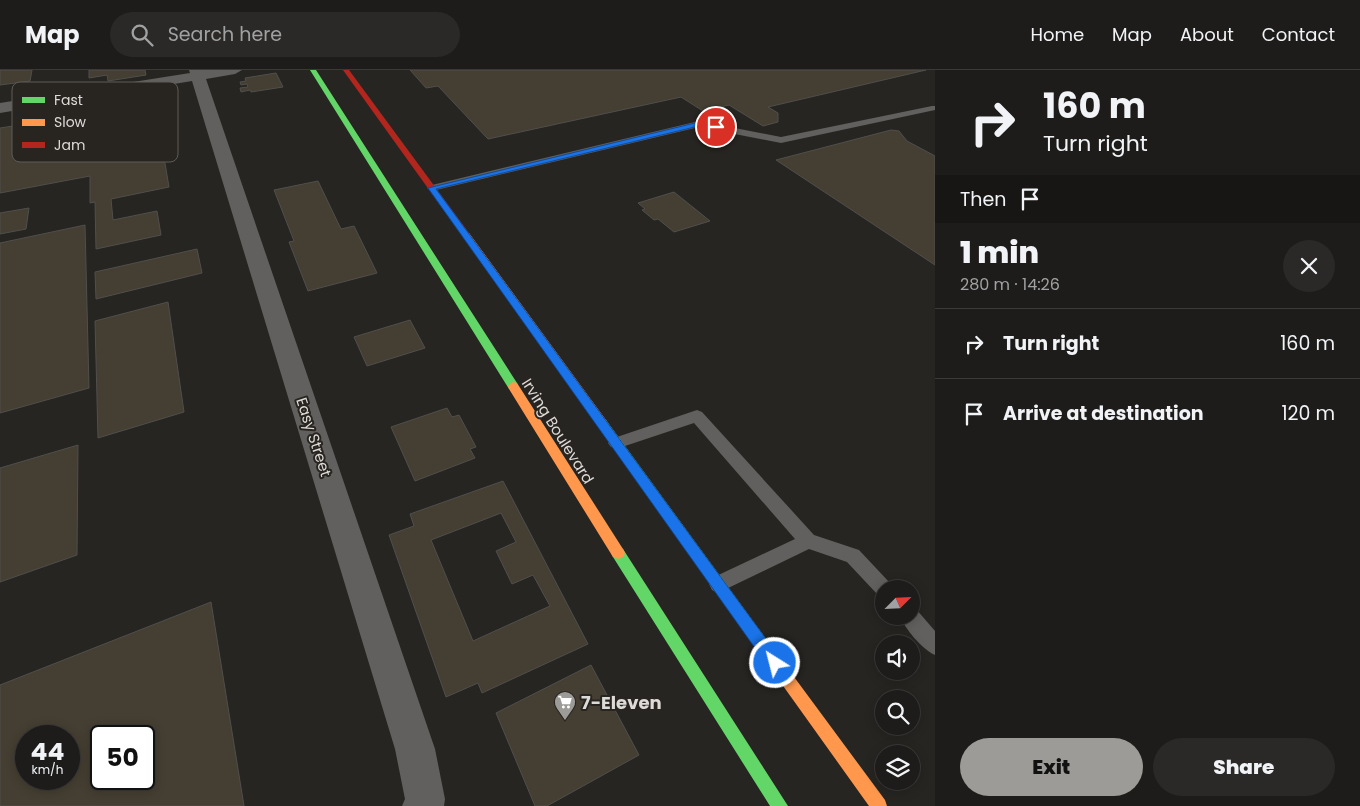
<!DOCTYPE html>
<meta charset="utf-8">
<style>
:root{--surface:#1d1c1a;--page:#2a2927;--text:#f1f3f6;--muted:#a0a1a2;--line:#3b3a39;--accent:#9d9b98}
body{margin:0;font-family:Poppins,sans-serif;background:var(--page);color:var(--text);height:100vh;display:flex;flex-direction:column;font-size:19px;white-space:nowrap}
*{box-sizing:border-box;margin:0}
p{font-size:16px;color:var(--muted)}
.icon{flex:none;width:28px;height:28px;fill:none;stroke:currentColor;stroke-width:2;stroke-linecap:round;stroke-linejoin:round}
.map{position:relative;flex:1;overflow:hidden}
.panel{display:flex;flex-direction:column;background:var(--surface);width:425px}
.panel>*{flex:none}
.hud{background:#1d1c1a;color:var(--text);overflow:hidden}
.needle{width:32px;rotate:66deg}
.tools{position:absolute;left:875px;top:510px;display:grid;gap:10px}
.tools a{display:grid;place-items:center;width:45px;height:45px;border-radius:50%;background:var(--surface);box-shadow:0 2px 12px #0003,0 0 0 1px var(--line);font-size:25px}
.speed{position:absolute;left:15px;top:655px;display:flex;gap:10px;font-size:25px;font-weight:700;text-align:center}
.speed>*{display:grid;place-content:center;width:65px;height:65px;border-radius:50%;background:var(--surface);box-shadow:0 2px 12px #0003,0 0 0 1px var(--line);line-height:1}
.speed small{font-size:12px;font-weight:400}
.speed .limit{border:2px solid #111;border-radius:8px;background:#fff;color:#111}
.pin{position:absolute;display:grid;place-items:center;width:42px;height:42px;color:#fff;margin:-21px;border:2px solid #fff;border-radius:50%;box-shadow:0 1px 5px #0007}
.me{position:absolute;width:55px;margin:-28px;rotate:324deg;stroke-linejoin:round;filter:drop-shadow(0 0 4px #0008)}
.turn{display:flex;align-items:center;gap:18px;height:105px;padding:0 25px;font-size:22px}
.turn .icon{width:65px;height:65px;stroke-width:2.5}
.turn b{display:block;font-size:35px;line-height:42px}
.then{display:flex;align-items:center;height:48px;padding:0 25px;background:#0003;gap:10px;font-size:19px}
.round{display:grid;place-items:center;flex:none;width:52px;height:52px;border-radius:26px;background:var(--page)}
.head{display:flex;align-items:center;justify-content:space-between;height:85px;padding:0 25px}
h1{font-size:30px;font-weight:800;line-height:38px}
.action{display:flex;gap:10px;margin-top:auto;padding:10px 25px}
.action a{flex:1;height:58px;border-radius:30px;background:var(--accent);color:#111;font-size:20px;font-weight:800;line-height:58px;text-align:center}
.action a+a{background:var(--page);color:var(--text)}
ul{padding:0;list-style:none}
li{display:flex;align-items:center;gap:15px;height:70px;padding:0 25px;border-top:1px solid var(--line)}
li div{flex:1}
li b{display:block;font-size:19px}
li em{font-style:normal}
header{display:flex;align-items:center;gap:30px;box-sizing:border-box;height:70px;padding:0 25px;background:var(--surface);border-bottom:1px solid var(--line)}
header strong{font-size:24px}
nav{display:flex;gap:28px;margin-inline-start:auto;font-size:18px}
.search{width:350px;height:45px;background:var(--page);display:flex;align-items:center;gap:12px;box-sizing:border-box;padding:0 18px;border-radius:28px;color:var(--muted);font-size:19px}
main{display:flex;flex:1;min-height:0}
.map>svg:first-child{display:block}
.building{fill:#453e32;stroke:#504f4c;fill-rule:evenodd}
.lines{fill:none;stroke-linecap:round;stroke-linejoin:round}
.lane{fill:#61605e;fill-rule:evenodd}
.street{fill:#61605e;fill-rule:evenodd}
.fast{fill:#63d668;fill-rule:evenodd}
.slow{fill:#ff974d;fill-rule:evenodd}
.jam{fill:#b3261e;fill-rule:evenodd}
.route{fill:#1a73e8;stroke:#114b97}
.labels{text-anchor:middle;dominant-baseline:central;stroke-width:4;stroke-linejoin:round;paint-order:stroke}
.street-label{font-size:15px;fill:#dddbd8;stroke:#282521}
.near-poi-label{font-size:18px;font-weight:bold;fill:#dddbd8;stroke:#282521;text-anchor:start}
.key{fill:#282521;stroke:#5e5c58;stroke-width:1}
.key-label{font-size:14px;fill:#dddbd8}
</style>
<header>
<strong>Map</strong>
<div class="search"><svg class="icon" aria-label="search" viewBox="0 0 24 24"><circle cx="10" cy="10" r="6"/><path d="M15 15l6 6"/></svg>Search here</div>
<nav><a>Home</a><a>Map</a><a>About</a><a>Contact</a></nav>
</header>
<main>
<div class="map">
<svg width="935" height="736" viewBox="0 0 935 736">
<rect width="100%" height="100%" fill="#272522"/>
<!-- building -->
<path class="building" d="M0,0H32L30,11L0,15Z
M89,0H145L146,5L108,11L107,5L89,8Z
M410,0H926L768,37L778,43V52L763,56L729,35L703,41L681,27L488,69L438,16L426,18Z
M276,3L283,17L251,22L250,20L241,22L240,18L248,17L247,14L241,15L240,12L246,11L245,8Z
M111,47L113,79L161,70L169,117L111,129L113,150L157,141L161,165L96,179L95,132L90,133V106L0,123V58L26,54L25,61Z
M891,60L899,61L907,71L935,86V195L776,90Z
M318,111L341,159L354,156L377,203L308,221L289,172L294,171L274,120Z
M674,122L710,151L674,162L658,149L654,150L642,140L645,139L638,133Z
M29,138L26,159L0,164V143Z
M85,155L89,318L0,343V173Z
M197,179L202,203L96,229L95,202Z
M168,232L184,342L98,368L95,251Z
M410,250L425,278L367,296L354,267Z
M447,338L452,347L459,345L476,377L470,379L475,388L415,411L391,357Z
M78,375L77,485L0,512V398Z
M503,411L588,574L482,623L478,613L446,627L389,465L414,456L410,444ZM501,443L516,472L496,481L512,514L533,505L550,536L473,571L431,470Z
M211,532L244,736H0V615ZM26,666H69V709H26ZM101,666H144V709H101Z
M591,595L639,685L547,736H535L496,643Z"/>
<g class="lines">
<!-- lane -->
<path class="lane" d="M932,36H935V40L781,73L699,57L432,121L427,118L432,115L699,51L781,67Z
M697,340L702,342L814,465L859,480L890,513L893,519H884V528L878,525L847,492L809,479L724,520L718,523L712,520L709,514L712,508L795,469L694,353L616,379L611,377L608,373L611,369Z
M911,538L916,539L935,561V585C922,579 905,559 900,546H911Z"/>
<!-- street -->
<path class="street" d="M189,0H242L235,4L206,9L435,679L445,729L444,736H402L405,729L395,679L192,11L0,43V33L190,3Z"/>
<!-- fast -->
<path class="fast" d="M310,0H316L517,313L518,316L517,319H509Z
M602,349L606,350L786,596L788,601L786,606L781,608L776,606L598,356L596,353L598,350Z
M618,477L623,479L788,736H770L613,487L611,483L613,479Z"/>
<!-- slow -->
<path class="slow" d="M463,163H469L606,350L608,353L606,356H598L463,167Z
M513,312L517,313L623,479L625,483L623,487L618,489L613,487L509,319L508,316Z
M781,594L786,596L885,730L887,736H869L776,606L774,601L776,596Z"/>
<!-- jam -->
<path class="jam" d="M343,0H349L469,163V167H463Z"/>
</g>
<!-- route -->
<path class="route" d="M699,52L719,57L716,59L699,56L436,119L780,588L783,593L780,599L775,601L770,599L428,118Z"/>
<!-- icons -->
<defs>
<g id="supermarket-pin" transform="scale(1.125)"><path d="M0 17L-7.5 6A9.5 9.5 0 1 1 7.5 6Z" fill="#9d9b98" stroke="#282521"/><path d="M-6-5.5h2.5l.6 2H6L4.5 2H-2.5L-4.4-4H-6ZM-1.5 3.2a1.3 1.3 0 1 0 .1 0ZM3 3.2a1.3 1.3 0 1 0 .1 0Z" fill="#fff"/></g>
</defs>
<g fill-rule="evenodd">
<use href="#supermarket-pin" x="565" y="632"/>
</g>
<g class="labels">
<!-- street labels -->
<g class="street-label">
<text transform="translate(558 361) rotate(58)">Irving Boulevard</text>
<text transform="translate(314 367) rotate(72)">Easy Street</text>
</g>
<!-- near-poi labels -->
<g class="near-poi-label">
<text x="581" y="632">7-Eleven</text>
</g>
</g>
<!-- legend -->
<rect x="12" y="12" width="166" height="80" rx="8" class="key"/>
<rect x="22" y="27" width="23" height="6" fill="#63d668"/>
<rect x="22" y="49" width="23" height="7" fill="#ff974d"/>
<rect x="22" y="72" width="23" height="6" fill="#b3261e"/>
<g class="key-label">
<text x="54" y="35">Fast</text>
<text x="54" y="57">Slow</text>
<text x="54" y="80">Jam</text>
</g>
</svg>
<div class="tools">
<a><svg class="needle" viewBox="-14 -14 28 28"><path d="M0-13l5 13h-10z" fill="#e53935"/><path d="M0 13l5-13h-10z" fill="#a0a1a2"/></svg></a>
<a><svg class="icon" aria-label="sound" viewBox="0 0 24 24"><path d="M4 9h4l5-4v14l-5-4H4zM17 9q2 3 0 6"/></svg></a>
<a><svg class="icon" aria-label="search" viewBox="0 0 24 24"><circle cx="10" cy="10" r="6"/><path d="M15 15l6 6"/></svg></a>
<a><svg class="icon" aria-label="layers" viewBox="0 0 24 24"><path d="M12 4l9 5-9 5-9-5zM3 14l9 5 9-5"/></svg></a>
</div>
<div class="speed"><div>44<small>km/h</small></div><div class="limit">50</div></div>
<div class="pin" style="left:716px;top:57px;background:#d93025"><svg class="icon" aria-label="arrive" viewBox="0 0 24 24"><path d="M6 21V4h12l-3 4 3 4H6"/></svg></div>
<svg class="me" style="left:775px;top:593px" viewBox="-20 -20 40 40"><circle r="17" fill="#1a73e8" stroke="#fff" stroke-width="3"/><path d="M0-11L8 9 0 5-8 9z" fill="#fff"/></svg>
</div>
<section class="panel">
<div class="hud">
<div class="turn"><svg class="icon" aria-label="right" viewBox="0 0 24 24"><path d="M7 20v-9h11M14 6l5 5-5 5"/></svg><div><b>160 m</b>Turn right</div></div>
<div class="then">Then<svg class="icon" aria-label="arrive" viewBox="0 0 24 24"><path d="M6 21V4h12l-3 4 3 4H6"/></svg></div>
</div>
<div class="head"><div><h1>1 min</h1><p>280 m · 14:26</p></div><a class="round"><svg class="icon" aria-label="close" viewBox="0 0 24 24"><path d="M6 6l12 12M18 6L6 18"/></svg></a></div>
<ul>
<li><svg class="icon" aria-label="right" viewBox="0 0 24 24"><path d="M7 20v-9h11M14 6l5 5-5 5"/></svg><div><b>Turn right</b></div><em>160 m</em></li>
<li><svg class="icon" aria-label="arrive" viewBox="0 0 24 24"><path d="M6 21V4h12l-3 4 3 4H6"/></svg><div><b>Arrive at destination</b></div><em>120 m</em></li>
</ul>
<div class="action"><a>Exit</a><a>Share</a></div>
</section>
</main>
